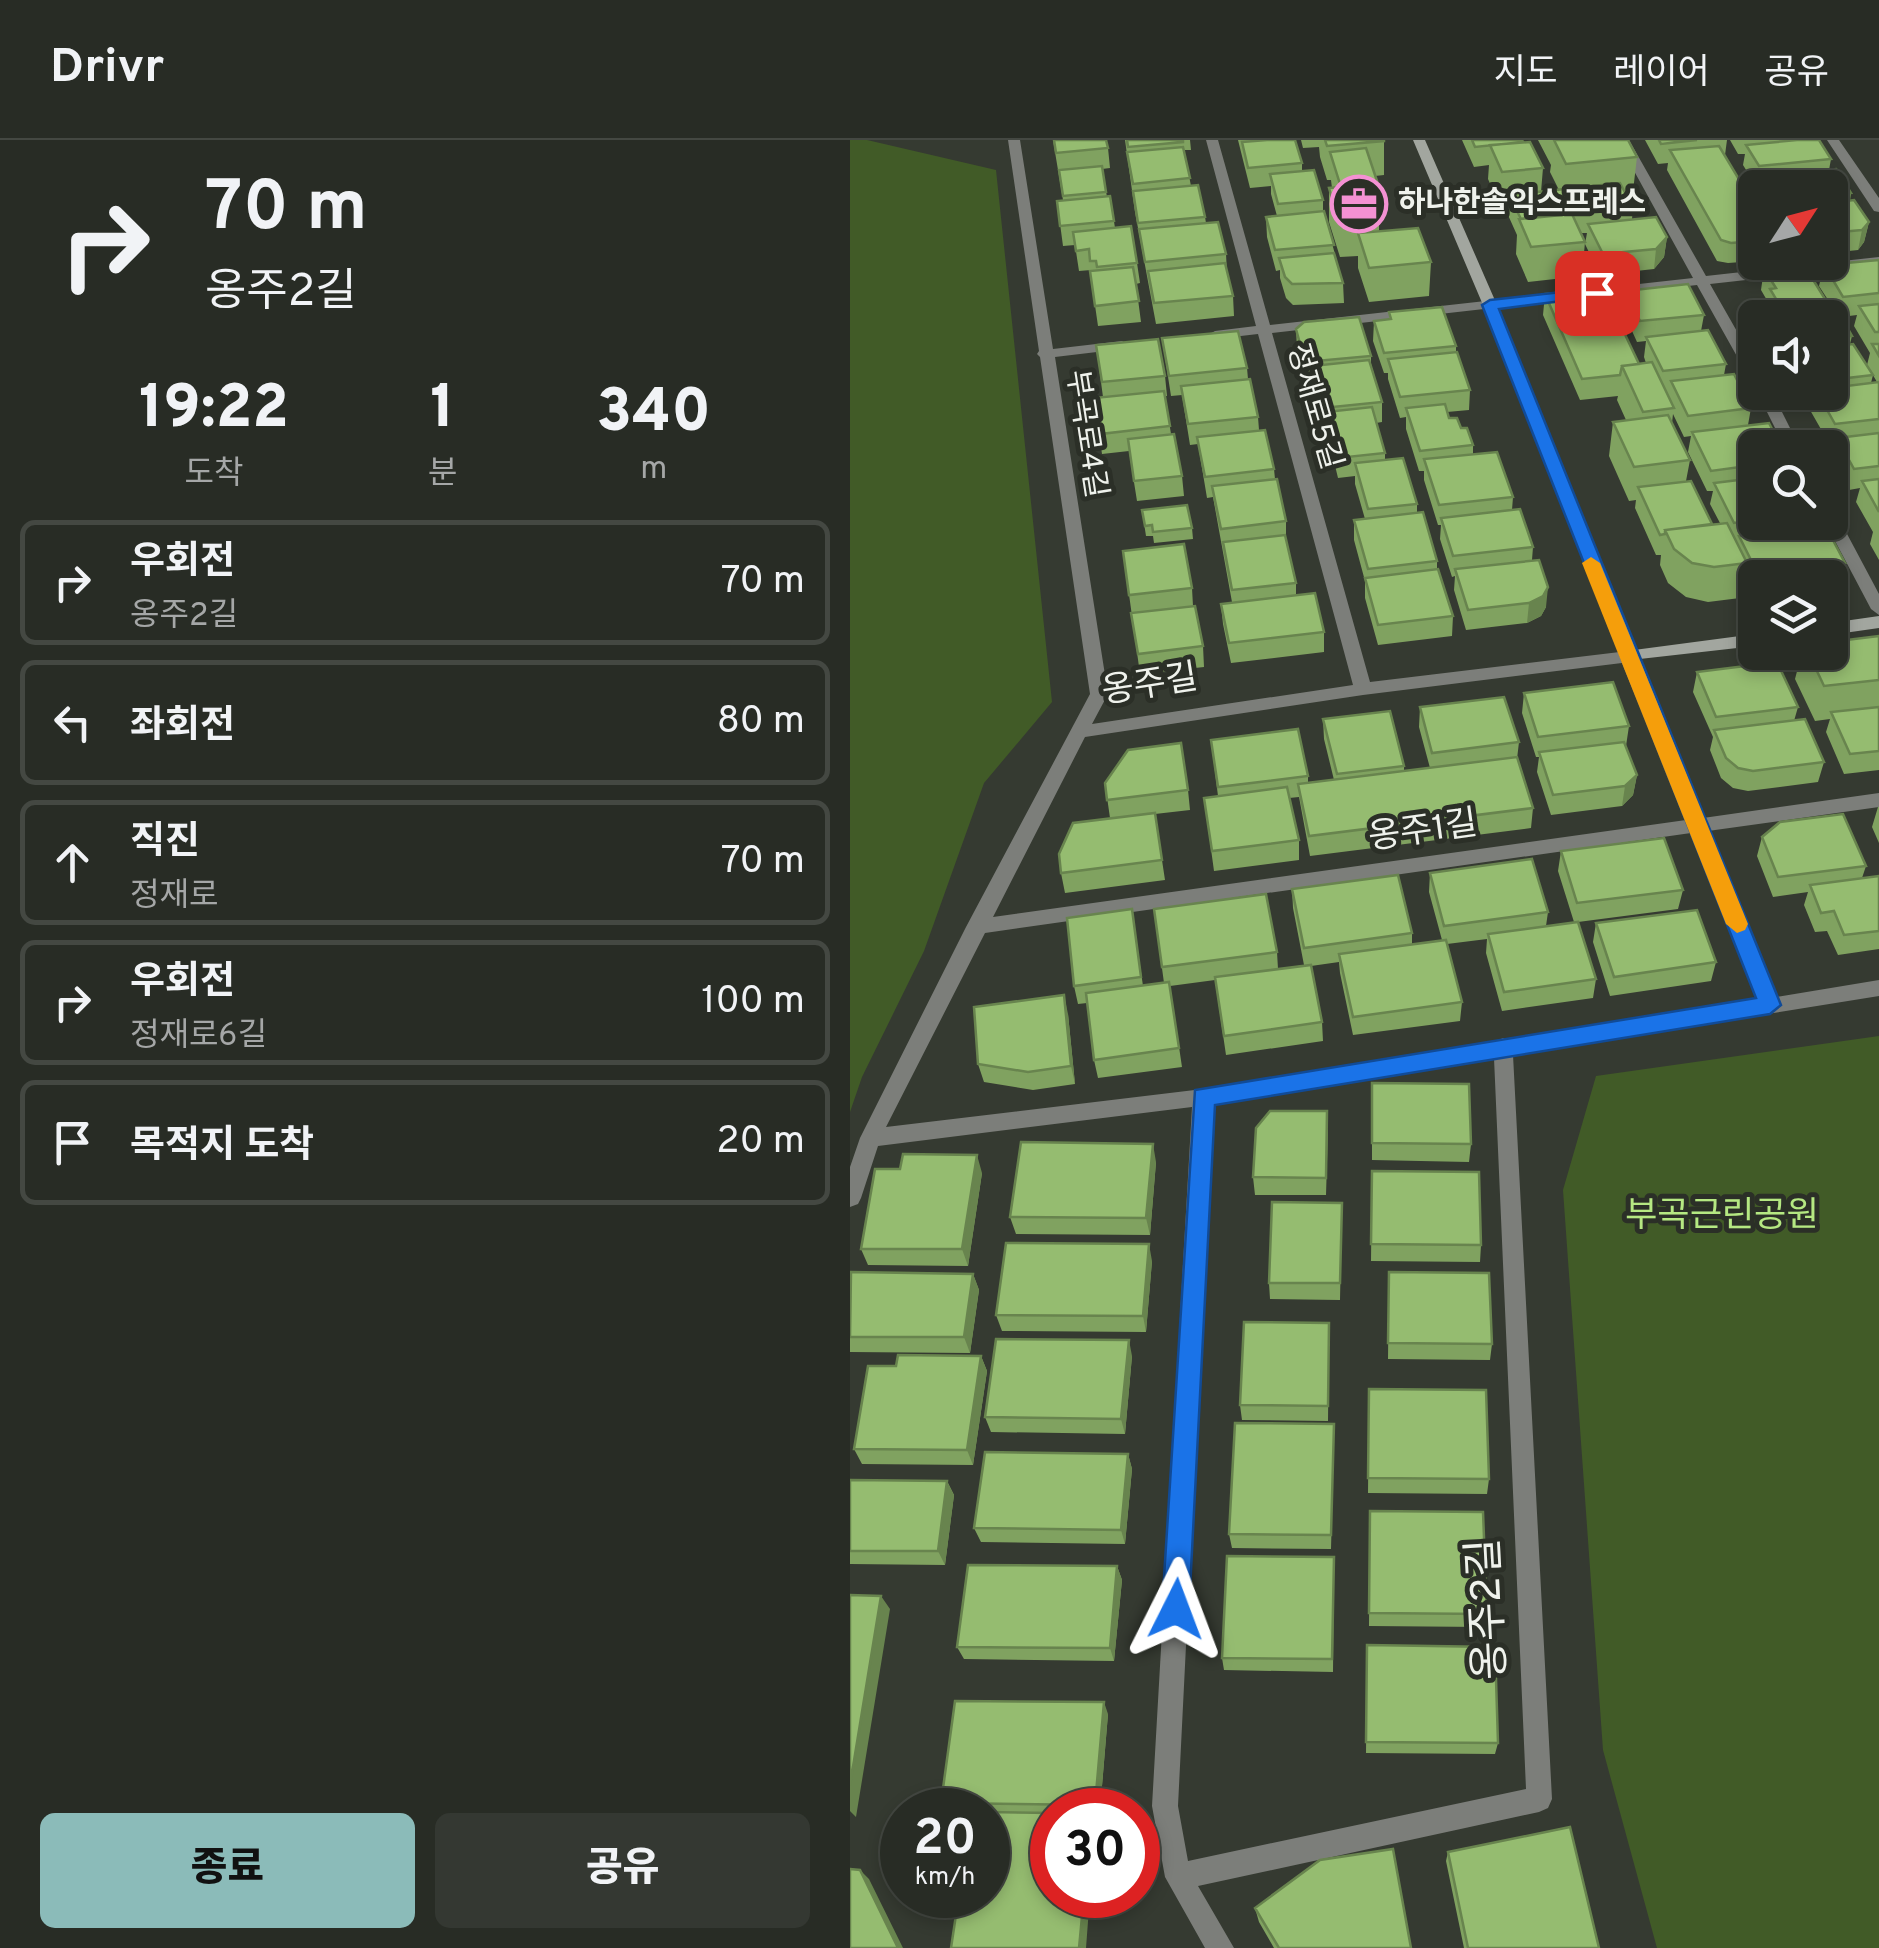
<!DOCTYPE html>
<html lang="ko">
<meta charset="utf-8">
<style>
:root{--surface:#282c25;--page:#343832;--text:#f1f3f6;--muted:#a5a7a7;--line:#444842;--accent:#8bbbb9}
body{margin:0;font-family:Overpass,"Noto Sans KR",sans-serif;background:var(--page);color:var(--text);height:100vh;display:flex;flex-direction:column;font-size:38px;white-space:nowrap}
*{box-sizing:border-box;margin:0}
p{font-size:32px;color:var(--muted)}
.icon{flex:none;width:55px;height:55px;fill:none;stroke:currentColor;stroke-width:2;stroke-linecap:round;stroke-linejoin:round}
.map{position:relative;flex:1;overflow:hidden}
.details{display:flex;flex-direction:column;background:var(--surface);width:850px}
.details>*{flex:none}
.top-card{background:#282c25;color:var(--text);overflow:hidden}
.needle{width:65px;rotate:54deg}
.fabs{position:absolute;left:888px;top:30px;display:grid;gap:20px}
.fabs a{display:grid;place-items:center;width:110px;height:110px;border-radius:15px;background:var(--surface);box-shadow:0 5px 15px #0003,0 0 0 2px var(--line);font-size:50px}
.speed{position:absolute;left:30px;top:1648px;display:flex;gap:20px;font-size:50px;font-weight:700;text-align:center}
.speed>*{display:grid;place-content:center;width:130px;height:130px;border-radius:50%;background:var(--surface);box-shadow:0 5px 15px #0003,0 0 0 2px var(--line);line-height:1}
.speed small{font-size:25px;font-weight:400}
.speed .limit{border:15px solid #d22;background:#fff;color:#111}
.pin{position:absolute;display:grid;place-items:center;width:85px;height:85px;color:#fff;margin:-42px;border-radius:20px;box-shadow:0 5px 15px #0006}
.me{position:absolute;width:110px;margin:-55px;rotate:3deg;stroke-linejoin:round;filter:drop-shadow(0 0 8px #0008)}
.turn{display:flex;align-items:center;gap:35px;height:210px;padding:0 40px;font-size:45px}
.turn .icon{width:130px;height:130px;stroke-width:2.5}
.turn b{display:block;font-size:70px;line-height:85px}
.eta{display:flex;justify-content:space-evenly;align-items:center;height:170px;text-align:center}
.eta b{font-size:60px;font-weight:800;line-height:70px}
.button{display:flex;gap:20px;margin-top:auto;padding:20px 40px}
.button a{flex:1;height:115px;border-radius:15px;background:var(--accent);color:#111;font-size:40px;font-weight:800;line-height:115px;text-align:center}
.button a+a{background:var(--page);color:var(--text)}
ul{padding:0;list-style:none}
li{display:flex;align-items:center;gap:30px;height:125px;margin:0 20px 15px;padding:0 20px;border:5px solid var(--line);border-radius:15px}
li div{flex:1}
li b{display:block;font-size:38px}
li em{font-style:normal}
header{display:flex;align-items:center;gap:60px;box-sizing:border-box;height:140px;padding:0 50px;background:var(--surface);border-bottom:2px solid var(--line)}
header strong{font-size:48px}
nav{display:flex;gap:55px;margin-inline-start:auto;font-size:35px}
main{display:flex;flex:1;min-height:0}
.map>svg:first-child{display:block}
.green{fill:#415b27}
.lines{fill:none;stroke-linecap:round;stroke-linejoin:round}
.street{fill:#7c7e7a;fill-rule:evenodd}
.secondary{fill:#a2a69f;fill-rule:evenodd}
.wall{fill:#80a260;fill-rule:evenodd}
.shaded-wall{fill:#68844e}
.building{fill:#95bc70;stroke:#68844e;stroke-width:2.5}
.route{fill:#1a73e8;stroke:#114b97;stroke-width:2.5}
.slow{fill:#f59e0b}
.labels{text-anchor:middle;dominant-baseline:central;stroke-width:10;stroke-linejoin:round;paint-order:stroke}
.far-poi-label{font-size:30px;font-weight:bold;fill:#eff2ec;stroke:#2b2f27;text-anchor:start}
.far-street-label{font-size:30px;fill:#eff2ec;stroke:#2b2f27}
.street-label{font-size:35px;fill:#eff2ec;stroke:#2b2f27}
.park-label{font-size:35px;fill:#b5e882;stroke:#2b2f27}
.near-street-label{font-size:42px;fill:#eff2ec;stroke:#2b2f27}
</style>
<header>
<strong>Drivr</strong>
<nav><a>지도</a><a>레이어</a><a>공유</a></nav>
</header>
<main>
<section class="details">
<div class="top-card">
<div class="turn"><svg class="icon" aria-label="right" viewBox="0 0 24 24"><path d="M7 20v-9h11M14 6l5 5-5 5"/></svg><div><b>70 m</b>옹주2길</div></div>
</div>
<div class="eta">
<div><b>19:22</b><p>도착</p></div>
<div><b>1</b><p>분</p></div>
<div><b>340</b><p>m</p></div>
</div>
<ul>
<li><svg class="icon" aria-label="right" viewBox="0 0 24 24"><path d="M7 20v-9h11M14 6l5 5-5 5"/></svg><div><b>우회전</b><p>옹주2길</p></div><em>70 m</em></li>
<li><svg class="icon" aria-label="left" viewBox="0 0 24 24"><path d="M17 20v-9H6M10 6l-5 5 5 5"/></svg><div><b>좌회전</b></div><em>80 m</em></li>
<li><svg class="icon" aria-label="ahead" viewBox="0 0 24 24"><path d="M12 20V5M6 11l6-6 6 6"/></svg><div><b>직진</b><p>정재로</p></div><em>70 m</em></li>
<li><svg class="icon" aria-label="right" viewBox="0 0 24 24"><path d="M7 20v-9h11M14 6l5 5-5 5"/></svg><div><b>우회전</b><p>정재로6길</p></div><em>100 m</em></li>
<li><svg class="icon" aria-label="arrive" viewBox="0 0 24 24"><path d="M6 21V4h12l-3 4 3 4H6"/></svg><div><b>목적지 도착</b></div><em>20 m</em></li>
</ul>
<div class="button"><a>종료</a><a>공유</a></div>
</section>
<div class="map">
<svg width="1029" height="1808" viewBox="0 0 1029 1808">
<rect width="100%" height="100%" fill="#353a31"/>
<!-- green -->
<path class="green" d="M0,0H17L146,30L202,562L134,643L74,811L12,937L0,972Z
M1029,896V1808H807L753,1610L713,1050L746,936Z"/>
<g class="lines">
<!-- street -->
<path class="street" d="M158,0H170L203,209L272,201L279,205L272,209L205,217L258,554L242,584L503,545L408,194L365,199L358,195L365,191L406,186L356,0H368L420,185L843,138L767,0H779L856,136L1029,117V125L860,144L905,223V240L898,236L847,145L422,193L520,542L778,511L786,517L853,678L1029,653V667L858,691L926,857L1029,840V856L663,915L702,1659L698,1668L689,1672L348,1746L384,1808H355L315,1737L302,1666L342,967L28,1006L11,1058L8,1064L0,1067V1027L10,998L116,787L240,554L190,217L187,214L189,211ZM772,523L836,680L143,777L235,597L513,555ZM841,693L908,860L658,900L653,898L645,902L353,949L36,987L135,793ZM644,918L676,1649L338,1721L328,1666L363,964Z
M977,0H989L1029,58V72L1024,71Z
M907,252H922L950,308H935Z
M980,372L988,377L1029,454V475L1021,469L975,382H980Z"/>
<!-- secondary -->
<path class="secondary" d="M563,0H575L647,165L784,510L905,494V506L772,521L633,165Z
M1029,476V488L980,495V483Z"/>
</g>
<!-- wall -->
<path class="wall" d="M203,0L258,8L260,28L252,29L257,57L260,56L265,88L287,123L290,143L286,144L291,182L248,186L240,131L241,130L229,131L225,105L213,106L207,61L213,60Z
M275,0H340L341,10H334L341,46L355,77L356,83L376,114L377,133L383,156L384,176L306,184L285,72Z
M388,0H445L452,23V31L473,60V71L493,143L494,163L443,165L436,158L430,138V130L426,131L417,97L416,77L427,76L421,54V46L400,48Z
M451,0H534V35L525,36L527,41V73L529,79V91L581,122L579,156L519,162L508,128V116L490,117L479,82V48H482L481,40H477L470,17L469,7L453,8Z
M612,0H672L693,28L691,52L709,50L700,32L701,25L688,0H778L787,17L783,51L774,52L783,68L782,79L817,97L814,117L804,129L750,135L735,104L737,93H731L735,102L732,136L678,142L666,114L667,95L658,75L659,65L650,66L638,39L639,25L624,27Z
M795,0H877L875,15L905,66V121L878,123L867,121L817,30L818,23L808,24Z
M880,0H969L981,19L979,30L1001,53L1000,61L1019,82L1014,102L1008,110L980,113V48H916L917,45L906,46L893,25L895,14H888Z
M1029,120V420L1020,404L1023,392L1006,362L1010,348L999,350L982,318L985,304L980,305L960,270L962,262L955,252H980V178H921L916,169L918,162L911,150L914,129L975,159L974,163H980L969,146L974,125ZM1007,175L1004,186L1020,213L1017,225L1027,242L1021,243L1023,235L1000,204L1002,196L991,177Z
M775,151L854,175L851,191L876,224L874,235L901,268L898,285L905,308V382H966L965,387L995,423L990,443L980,445V438H905V454H903L894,436L890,458L858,462L836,457L818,443L810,425L811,415H806L785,368L786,360L779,361L759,316L763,282L776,280L767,260L768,256L730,260L693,175L695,154L789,224L796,223L794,217L796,201L787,202L773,171ZM823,274L834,297L841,296L838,312L857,351H863L860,364L870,383L862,384L836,341L840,320L822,283Z
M539,172L606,206V212L620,250L619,270L597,272L599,278L611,288L623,305V314L663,357L662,370L683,407L682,420L696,467L691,476L677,483L616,490L604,450L605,436L602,437L590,399L591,385H588L574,340V331H569L556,289V277L550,278L538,239V233H534L523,201L524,181L539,179Z
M446,189L521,216V224L532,262V282L526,283L535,313V320L567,364V373L587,421V429L603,476L602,496L528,505L515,458V441L504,400V380L515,379L505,344V336L488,338L476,288L473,289L462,242L456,243L447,209Z
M312,198L397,228L398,239L408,277L409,290L424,329L425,339L436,381V402L446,443V455L474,492V512L381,523L373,484L371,464L382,462L363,357L357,358L348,304L340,305L332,255L321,256Z
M246,205L315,236L317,256H315L321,294L332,336L334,356L287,361L279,311L252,314L244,258L253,257Z
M292,370L342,388L343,399L304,403L303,396H296Z
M273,411L342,448L343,466L353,506L354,527L290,534Z
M1029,496V630L994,634L976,592L980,579L965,581L945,539L952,512H980Z
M847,532L948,567L944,581L974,622L968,642L898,651L883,648L871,638L860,610L863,597L843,552Z
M674,553L779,586L776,606L787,635L783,655L772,666L701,675L687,632L689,617H686L672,573Z
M570,567L669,602L667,619L683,668L681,688L460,716L449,657L439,658L449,700V720L364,731L354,658L368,656L361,600L458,636V643L484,640L474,599L473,579L554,626V631L580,628L569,587Z
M255,643L338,650L340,670L305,674L315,740L215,753L211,733L260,678Z
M1028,667H1029V703L1022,687Z
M912,697L1016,726L1012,738L1029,736V809L988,815L977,791L965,792L954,765L958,752L923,757L907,716Z
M711,711L833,750L828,769L728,782L746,839L743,858L652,871L636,813L637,799L597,804L612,862L610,881L503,895L490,833L489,822L461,826L472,882L473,901L376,915L365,840L320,846L332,927L248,938L244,920L237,863L228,864L224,846L282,769L293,846L314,843L304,769L427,812L428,829L454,825L443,768L442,749L562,793V805L592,800L579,752L580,733L698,772L696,786L724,782L708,731Z
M746,783L866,822L861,841L760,856L743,802Z
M218,874L225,944L183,950L134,942L128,924Z
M522,943L621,1004L619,1022L522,1020Z
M478,989L476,1055H405L403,1037Z
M306,1022L300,1095L166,1094L160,1077Z
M522,1031L631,1105L630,1122L521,1121Z
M132,1033L118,1126L18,1125L11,1109Z
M492,1063L490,1160L420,1159L419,1143Z
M302,1121L296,1192L152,1191L146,1175Z
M539,1132L642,1204L640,1220L538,1219Z
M123,1134L129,1150L120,1213L0,1212V1135Z
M479,1183L478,1281L392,1280L390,1265Z
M131,1216L137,1231L123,1325L12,1324L4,1309L46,1226Z
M282,1216L275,1294L141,1292L135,1277Z
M519,1249L639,1339L637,1354L518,1353Z
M484,1299L481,1409L382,1408L379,1394Z
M278,1314L282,1329L275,1404L131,1402L124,1388Z
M0,1340L97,1341L104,1355L95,1425L0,1424Z
M520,1371L637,1474L634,1487L519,1486Z
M484,1417L483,1532L374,1530L372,1518Z
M267,1426L272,1440L264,1521L114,1519L107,1507Z
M517,1505L648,1603L645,1614L516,1613Z
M258,1574L250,1670H202V1755H138V1670H97L91,1663Z
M598,1712L749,1808H614L596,1721Z
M405,1768L561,1808H424L409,1782Z"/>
<!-- shaded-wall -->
<path class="shaded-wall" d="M1019,82L1014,102L1008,110L1012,90Z
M817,97L814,117L804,129L806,109Z
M698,447L696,467L691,476L677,483L679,463Z
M787,635L783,655L772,666L775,646Z
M214,855L218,874L225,944L221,926Z
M303,1004L306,1022L300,1095L296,1078Z
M127,1015L132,1033L118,1126L112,1109Z
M299,1104L302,1121L296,1192L293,1176Z
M123,1134L129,1150L120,1213L114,1197Z
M279,1200L282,1216L275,1294L271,1279Z
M131,1216L137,1231L123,1325L117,1310Z
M278,1314L282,1329L275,1404L271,1390Z
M97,1341L104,1355L95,1425L88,1411Z
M267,1426L272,1440L264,1521L260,1508Z
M31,1456L40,1469L6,1677L0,1671V1645Z
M254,1562L258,1574L250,1670H247L245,1665Z
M10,1730L19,1739L53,1808H48Z
M234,1755H240L236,1808H229Z"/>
<!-- building -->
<path class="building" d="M204,0H256L258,8L206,13Z
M277,0H333V2L278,7Z
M417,0H445L452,23L398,28L392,2Z
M475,0H534V1L477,6Z
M622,0H672L673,2L625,7Z
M704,0H778L787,17L716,24Z
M809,0H847L811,4Z
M947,0H969L981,19L909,26L896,5Z
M680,2L693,28L652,32L640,5Z
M869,6L905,66V101L881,103L871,100L820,10Z
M333,7L340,38L283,44L277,12Z
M516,8L527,41L490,44L480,12Z
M252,26L256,52L213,56L209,30Z
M986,29L1001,53L980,55V48H925L918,36Z
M464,30L473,60L428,64L420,34Z
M770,43L783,68L671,79L659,55Z
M348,45L355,77L288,83L283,51Z
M517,45L529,79L489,83L479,48Z
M260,56L264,81L210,86L207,61Z
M1004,60L1019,82L1012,90L980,93V63Z
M474,71L484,105L425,110L416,77Z
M722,74L735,102L681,107L669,79Z
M806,77L817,97L806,109L753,114L738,84Z
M368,82L376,114L295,122L289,89Z
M281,86L287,123L247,127L246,121H240L239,109L226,111L223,92Z
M568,88L581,122L519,128L508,93Z
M484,113L493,143L442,144L435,137L429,118Z
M1029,120V153L993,157L974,125Z
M375,123L383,156L304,163L298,131Z
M954,125L975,159L929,164L920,149L926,148L914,129Z
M283,127L289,161L245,166L240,131Z
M838,144L854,175L790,181L775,151Z
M753,148L789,224L772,226L770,235L732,239L695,154Z
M983,162L1002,196L980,198V178H933L928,168Z
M1029,164V192H1025L1009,166Z
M592,167L606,206L534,213L524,181L541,179L539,172Z
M509,177L521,216L455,222L446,189L454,182Z
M858,190L876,224L813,231L796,197Z
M388,191L397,228L319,236L312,198Z
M308,199L315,236L252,242L246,205Z
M1003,204L1023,235L980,240V207Z
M1022,204H1029V216Z
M607,212L620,250L550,257L538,219Z
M519,220L532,262L473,268L462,226Z
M802,222L824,268L793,272L772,226Z
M884,234L901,268L838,276L821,241Z
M400,239L408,277L338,284L331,246Z
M1029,242V279L985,284L967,252H980V248Z
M314,251L320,286L250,294L244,258Z
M595,264L599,278H607L611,288H617L623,305L570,311L556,268Z
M522,267L535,313L488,318L476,272Z
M818,275L840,320L784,327L763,282Z
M919,283L932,308H905V325L861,331L842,292Z
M415,290L424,329L355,337L347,297Z
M1029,293V326L1004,329L987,298Z
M324,294L332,336L284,341L278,299Z
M647,312L663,357L589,365L574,319Z
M553,318L567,364L518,369L505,323Z
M905,338V380L884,383L864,343Z
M427,339L436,381L371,389L362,346Z
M1029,339V372L1012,341Z
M841,341L862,384L815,390V394L810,395L788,347Z
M337,365L342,388L303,392L302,385L295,386L292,370Z
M670,369L683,407L603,416L591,378Z
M573,372L587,421L518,429L504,380Z
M877,383L897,423L864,427L842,423L824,409L815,390Z
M975,385L995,423L908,434L889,396Z
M435,395L446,443L382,450L373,402Z
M334,404L342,448L279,455L273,411Z
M689,420L698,447L693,456L679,463L618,470L605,429Z
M588,429L603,476L528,485L515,438Z
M465,453L474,492L379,503L371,464Z
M345,466L353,506L288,514L281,473Z
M1029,496V540L974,546L958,512H980V502Z
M927,522L948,567L866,577L847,532Z
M763,542L779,586L688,597L674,553Z
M654,557L669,602L582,613L570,567Z
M1029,567V611L1000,614L981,572Z
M540,571L554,626L487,634L473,579Z
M955,579L974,622L903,631L888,628L876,618L864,590Z
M448,589L458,636L368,647L361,600Z
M774,602L787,635L775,646L703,655L689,612Z
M331,603L338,650L257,660L255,643L278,610Z
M667,617L683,668L459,696L448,644Z
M437,647L449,700L362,711L354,658Z
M305,673L312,720L211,733L209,714L223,683Z
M993,674L1016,726L928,737L912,697L930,682Z
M814,698L833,750L727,763L711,711Z
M682,719L698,772L594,786L580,733Z
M548,735L562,793L454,808L442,749Z
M1029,736V791L994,795L984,771L971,773L960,745Z
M416,754L427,812L312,827L304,769Z
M282,769L291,837L224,846L217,778Z
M847,770L866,822L764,837L746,783Z
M728,782L746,839L654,852L638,794Z
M596,800L612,862L503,877L489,814Z
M461,825L472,882L374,896L365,837Z
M319,842L329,908L244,920L236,853Z
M214,855L221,926L178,932L128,924L124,867Z
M522,943L619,944L621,1004L522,1003Z
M420,971H477L476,1038L403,1037L406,988Z
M171,1002L303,1004L296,1078L160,1077Z
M53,1014L127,1015L112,1109H11L25,1029H50Z
M522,1031L629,1032L631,1105L521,1104Z
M422,1062L492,1063L490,1143H419Z
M156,1103L299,1104L293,1176L146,1175Z
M1,1132L123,1134L114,1197H0Z
M539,1132L639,1133L642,1204L538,1203Z
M394,1182L479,1183L478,1266L390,1265Z
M146,1199L279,1200L271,1279L135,1277Z
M48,1215L131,1216L117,1310L4,1309L18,1226H46Z
M519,1249L636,1250L639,1339L518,1338Z
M385,1283L484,1284L481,1395L379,1394Z
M135,1312L278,1314L271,1390L124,1388Z
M0,1340L97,1341L88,1411H0Z
M520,1371L633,1372L637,1474L519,1473Z
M377,1416L484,1417L482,1519L372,1518Z
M118,1425L267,1426L260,1508L107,1507Z
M0,1455L31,1456L0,1645Z
M517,1505L645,1507L648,1603L516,1602Z
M105,1561L254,1562L245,1665L91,1663Z
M138,1672L202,1673V1755H234L229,1808H101L109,1755H138Z
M720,1687L749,1808H618L598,1712Z
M543,1709L561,1808H429L405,1768L470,1720Z
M0,1729L10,1730L48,1808H0Z"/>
<!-- route -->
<path class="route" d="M747,148L755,153L752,156L649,169L931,865L920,874L365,965L339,1469L335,1479L326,1483L316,1479L312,1469L345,950L906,858L632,165L640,160Z"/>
<!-- slow -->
<path class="slow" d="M741,417L750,423L898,784L895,790L887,793L876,784L732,423Z"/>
<!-- icons -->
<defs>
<g id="office-ring" transform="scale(2.875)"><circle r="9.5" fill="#2b2f27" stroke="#f491d3" stroke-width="1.5"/><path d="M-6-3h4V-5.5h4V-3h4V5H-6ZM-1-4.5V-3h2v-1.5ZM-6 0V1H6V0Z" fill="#f491d3"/></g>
</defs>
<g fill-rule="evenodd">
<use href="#office-ring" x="509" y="64"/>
</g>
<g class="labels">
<!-- far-poi labels -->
<g class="far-poi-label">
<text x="548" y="64">하나한솔익스프레스</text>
</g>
<!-- far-street labels -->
<g class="far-street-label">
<text transform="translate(463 267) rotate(74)">정재로5길</text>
<text transform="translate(235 294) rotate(81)">부곡로4길</text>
</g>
<!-- street labels -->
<g class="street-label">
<text transform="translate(300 546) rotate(-9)">옹주길</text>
<text transform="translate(573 692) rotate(-8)">옹주1길</text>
</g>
<!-- park labels -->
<g class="park-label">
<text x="872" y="1077">부곡근린공원</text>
</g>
<!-- near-street labels -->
<g class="near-street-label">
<text transform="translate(640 1469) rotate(-93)">옹주2길</text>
</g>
</g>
</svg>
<div class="fabs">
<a><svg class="needle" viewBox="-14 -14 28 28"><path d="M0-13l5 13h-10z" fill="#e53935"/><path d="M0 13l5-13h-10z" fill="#a5a7a7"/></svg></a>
<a><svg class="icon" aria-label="sound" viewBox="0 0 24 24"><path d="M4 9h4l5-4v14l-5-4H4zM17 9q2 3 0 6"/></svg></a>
<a><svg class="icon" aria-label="search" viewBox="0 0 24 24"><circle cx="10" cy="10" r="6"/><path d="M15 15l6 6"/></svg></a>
<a><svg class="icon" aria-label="layers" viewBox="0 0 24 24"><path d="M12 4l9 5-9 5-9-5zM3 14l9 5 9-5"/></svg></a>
</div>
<div class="speed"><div>20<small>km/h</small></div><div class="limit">30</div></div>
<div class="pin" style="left:747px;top:153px;background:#d93025"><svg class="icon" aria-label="arrive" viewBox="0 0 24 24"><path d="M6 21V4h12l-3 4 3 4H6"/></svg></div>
<svg class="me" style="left:326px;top:1469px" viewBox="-20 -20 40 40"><path d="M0-17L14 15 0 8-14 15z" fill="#1a73e8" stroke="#fff" stroke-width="4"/></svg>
</div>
</main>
